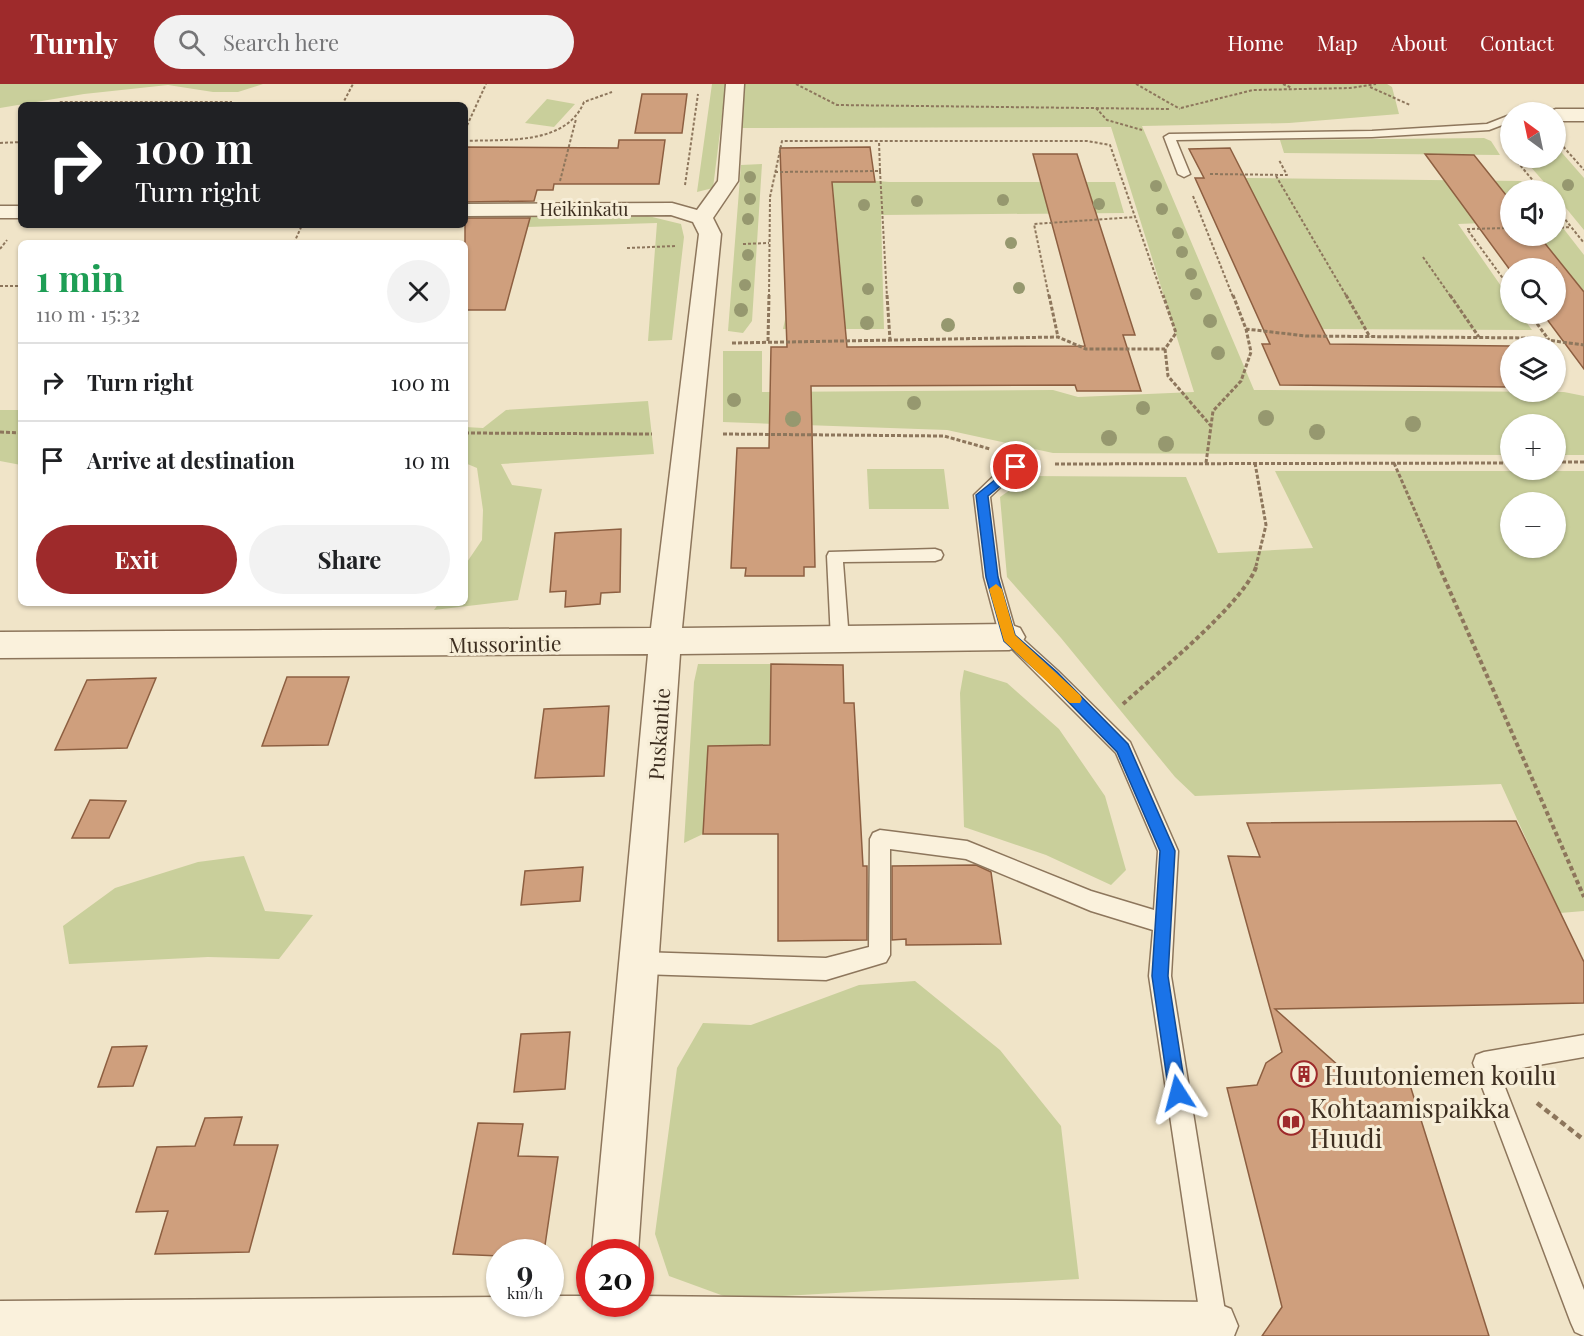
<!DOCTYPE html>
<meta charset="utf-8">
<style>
:root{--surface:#fff;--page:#f2f2f2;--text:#202124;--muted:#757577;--line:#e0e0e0;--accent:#9e2a2b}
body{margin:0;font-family:"Playfair Display",serif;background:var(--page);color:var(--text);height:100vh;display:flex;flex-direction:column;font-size:22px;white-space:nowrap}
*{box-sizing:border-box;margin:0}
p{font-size:20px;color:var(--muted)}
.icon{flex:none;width:33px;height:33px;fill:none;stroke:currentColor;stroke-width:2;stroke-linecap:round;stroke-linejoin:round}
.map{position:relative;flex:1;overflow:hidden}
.details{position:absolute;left:18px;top:156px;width:450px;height:366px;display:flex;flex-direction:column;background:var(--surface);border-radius:9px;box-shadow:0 2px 4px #0004}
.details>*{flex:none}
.guide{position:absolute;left:18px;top:18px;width:450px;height:126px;border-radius:9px;box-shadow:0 2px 4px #0004;background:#202124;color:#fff;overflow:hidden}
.needle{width:39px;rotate:327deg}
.tools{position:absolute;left:1500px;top:18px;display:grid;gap:12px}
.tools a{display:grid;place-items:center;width:66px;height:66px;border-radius:50%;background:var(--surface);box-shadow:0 2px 4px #0004;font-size:30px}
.speed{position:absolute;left:486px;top:1155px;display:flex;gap:12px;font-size:30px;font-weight:700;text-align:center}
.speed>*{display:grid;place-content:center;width:78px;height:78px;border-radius:50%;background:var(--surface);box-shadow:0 2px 4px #0004;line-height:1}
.speed small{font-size:15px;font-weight:400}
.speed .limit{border:9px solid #d22;background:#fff;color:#111}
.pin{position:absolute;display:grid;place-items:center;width:51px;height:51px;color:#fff;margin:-26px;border:3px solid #fff;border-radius:50%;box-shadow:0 2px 6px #0007}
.me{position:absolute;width:66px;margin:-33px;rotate:351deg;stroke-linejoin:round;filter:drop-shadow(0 0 4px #0008)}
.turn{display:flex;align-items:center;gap:21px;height:126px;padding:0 18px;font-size:27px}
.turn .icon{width:78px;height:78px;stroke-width:2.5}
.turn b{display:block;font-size:42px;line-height:51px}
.round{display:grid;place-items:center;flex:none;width:63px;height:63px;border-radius:32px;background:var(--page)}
.summary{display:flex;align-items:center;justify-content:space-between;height:102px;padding:0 18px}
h1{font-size:36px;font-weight:700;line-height:45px;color:#1e9e55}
.action{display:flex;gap:12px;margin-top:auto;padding:12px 18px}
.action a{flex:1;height:69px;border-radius:36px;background:var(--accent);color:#fff;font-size:24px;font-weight:700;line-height:69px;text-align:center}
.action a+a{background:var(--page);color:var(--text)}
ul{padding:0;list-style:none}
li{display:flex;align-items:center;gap:18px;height:78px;padding:0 18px;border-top:2px solid var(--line)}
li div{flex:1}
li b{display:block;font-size:22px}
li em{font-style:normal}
header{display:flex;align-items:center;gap:36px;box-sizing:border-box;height:84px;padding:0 30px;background:var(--accent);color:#fff}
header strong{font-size:28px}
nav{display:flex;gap:33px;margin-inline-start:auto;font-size:21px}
.search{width:420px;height:54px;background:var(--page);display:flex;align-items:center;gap:15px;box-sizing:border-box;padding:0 21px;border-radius:33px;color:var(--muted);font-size:22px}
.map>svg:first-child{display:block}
.green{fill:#c9cf9b;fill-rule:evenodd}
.building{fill:#cf9f7d;stroke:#8d5f41;stroke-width:1.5}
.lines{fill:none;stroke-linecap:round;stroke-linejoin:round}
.lane-casing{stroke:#8d765c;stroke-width:3}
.street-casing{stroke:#8d765c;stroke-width:3}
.path-far3{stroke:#8d765c;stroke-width:2;stroke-dasharray:3 2;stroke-linecap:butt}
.path-far2{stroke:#8d765c;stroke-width:3;stroke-dasharray:4 2;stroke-linecap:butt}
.path-far1{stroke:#8d765c;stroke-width:4;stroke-dasharray:4.5 3;stroke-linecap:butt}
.path{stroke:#8d765c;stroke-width:4.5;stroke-dasharray:6 4;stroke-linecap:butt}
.lane{fill:#faf1dc;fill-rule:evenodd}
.street{fill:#faf1dc;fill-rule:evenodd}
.tree{fill:#96986f}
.route{fill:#1a73e8;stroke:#114b97;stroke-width:1.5}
.slow{fill:#f59e0b}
.labels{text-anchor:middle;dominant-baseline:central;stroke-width:6;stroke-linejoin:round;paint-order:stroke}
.far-street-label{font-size:18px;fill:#3d2e20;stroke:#f7eed8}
.street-label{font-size:21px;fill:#3d2e20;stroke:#f7eed8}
.near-poi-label{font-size:26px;fill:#3d2e20;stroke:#f7eed8;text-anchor:start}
</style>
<header>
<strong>Turnly</strong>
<div class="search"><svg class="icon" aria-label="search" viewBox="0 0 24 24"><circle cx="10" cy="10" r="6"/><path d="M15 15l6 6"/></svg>Search here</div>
<nav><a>Home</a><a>Map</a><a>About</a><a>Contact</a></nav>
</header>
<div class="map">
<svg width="1584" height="1252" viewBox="0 0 1584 1252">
<rect width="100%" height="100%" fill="#f0e4c8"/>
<!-- green -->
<path class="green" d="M0,0H263L238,8H213L168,1L84,10L0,24Z
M712,0H726L713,104L697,108Z
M745,0H1387L1392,3L1399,30L1289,39L1142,42L1254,306L1564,308L1584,312V371H1556V340H1510V371L1053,369L947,346L723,338V267H762V308L1053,306L1078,313L1194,308L1111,43L741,44Z
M547,15L575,20L554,43L525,39Z
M1484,54L1491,57L1500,71L1284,69L1280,56Z
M1556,62L1584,94V146L1556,112V106H1551L1523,74H1556Z
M762,80L752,237L743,249L728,247L741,81Z
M832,93L889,98H1115L1124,129L881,131L884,245H783L786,231L844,230Z
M1245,94L1521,97L1529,106H1510V138L1458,140L1510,215V230H1520L1532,246L1321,245Z
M528,131H644L681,140L684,153L672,256L648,257L657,139L526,143Z
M1556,135L1584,171V208L1539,152H1556Z
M648,317L654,370L501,380L512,401L542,405L518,516L434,526L439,519H465V481L482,456L483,426L477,384L465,379V343L483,344L506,326Z
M0,326H21V381L0,377Z
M867,385H944L949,425H869Z
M1275,387H1584V827L1560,829L1501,700L1195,712L1175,693L1061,554L1007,493L1000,413L1030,392L1186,393L1218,469L1313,464ZM1510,418H1556V464H1510Z
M698,580H771L770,661L708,662L703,750L684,759L694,598Z
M964,586L1007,599L1059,645L1105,712L1126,786L1111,801L1046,771L964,743L960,609Z
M244,772L265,827L313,831L279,875L208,873L69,880L63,842L115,804L198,778Z
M915,897L1000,966L1061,1042L1079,1195L732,1215L669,1192L655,1150L677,984L703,939L751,941L859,901Z"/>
<!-- building -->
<path class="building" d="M642,10H687L682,49H635Z
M619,56H665L659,100H554L553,106H537L534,117L465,118V63L618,64Z
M870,63L875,98H832L847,263L1085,262L1033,70H1077L1135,251H1123L1141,307H1077L1075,301L811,302L815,483H804V492H745L746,484H731L737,364H769L771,263H787L780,64Z
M1230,64L1330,260L1510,262V303L1280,301L1262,260H1270L1195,94H1204L1189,65Z
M1425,70L1474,71L1510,116V152H1539L1584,208V285L1543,230H1556V184L1510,186Z
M465,134H530L505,226H465Z
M621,445L620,508L601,509L600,520L565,523L566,507L550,508L555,449Z
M771,580L843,581L844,619H854L863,782H867V856L778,857V750H703L708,662L770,661Z
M287,593H349L328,661L262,662Z
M156,594L127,664L55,666L87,596Z
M609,622L604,692L535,694L544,625Z
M90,716L126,717L109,754H72Z
M1516,737L1584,878V919L1275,925L1358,999L1410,1001L1489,1252H1262L1282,1223L1227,1004L1257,1001L1266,979L1282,968L1228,772L1260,773L1247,739Z
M976,781L991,788L1001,860L906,861V855L892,856V782Z
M583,783L580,817L521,821L525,787Z
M570,948L565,1005L514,1008L521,950Z
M147,962L133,1002L98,1003L112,963Z
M242,1033L234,1061H278L249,1168L155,1170L168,1127L136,1128L157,1063L195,1062L205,1034Z
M478,1039L523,1040L518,1072L558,1073L544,1168H500V1172L453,1170Z"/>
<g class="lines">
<!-- lane casing -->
<g class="lane-casing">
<path id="lane" d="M1510,31V38L1489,46L1372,53L1176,56L1190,90L1184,93L1178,90L1164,53L1169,50L1372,47L1487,40Z
M1029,370L1034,371L1036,375L1034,379L1009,395L990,413L1000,493L1016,549L1058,587L1130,658L1178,767L1171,892L1229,1252H1203L1149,892L1153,846L1091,827L966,775L890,765V871L886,878L826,896L640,890L633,886L629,879L633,872L640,868L826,874L869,863L870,755L873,749L880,746L967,757L1091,807L1154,826L1158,767L1116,669L1000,553L984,493L974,411L999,387Z
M935,465L941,467L943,471L941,475L935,477L843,478L849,556L846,561L840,563L834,561L831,556L827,472L829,468Z
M1584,951V973L1499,988L1584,1206V1252L1575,1248L1571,1239L1473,979L1476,971L1484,968Z"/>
</g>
<!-- street casing -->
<g class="street-casing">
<path id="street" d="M726,0H744L738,97L713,134L721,150L682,544L1009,540L1020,544L1025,553L1020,562L1009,566L680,570L638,1168H592L648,570L0,574V548L651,544L699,150L693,138L671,131L465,132V120L672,119L697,126L718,97Z
M1556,25H1584V37H1556V28H1548Z
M0,122H21V134H0Z
M550,1212H590V1220H640V1212L1214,1218L1231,1225L1238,1242L1234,1252H0V1217L500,1213V1220H550Z"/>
</g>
<!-- path-far3 -->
<path class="path-far3" d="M796,0L837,21L1170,25
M1136,0L1180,25
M1283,0L1292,4
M1370,3L1410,21
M56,21L59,18H232
M342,21L353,0
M1096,24L1107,36L1142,46
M1181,24L1253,6L1350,4L1376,0
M465,46L486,0
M465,57C504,55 566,62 584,18L612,8
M0,59L21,58
M1560,59L1584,86
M1514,74L1541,106
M880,87L887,213
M775,88L880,87L879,57
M1210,90L1287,91L1279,76
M1276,92L1347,213
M560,97L576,35
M685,101L698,10
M1193,112L1233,213
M1556,124L1584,159
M1510,144L1467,145L1510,204
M1556,144L1571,143
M294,159L302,141
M743,160L769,159
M627,164L676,162
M0,165L7,156
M1423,173L1451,213
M0,202H21
M769,213L770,113L782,57H1087L1110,61L1163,213
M1049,213L1034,140L1135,133"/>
<!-- path-far2 -->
<path class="path-far2" d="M887,211L890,256
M1049,211L1058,253
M1233,211L1246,245L1306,252L1532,254L1584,261
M1346,211L1370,253
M1450,211L1479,253
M1530,230L1549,256
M768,257L769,211
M732,259L1058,253L1086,265H1165L1176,249L1163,211
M1165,265L1168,292L1211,342
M0,348L21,349
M465,349L652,350
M723,350L944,352L990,365
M1556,378H1584
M1206,379L1213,327L1241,297L1251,268L1246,245
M1255,379L1266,441L1256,482
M1394,379L1439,482
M1055,380L1510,379"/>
<!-- path-far1 -->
<path class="path-far1" d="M1438,480L1584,813
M1123,620C1154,592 1248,516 1257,480"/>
<!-- path -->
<path class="path" d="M1537,1019L1584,1056"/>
<!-- lane -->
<use href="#lane" class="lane"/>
<!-- street -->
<use href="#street" class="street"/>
</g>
<!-- trees -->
<g class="tree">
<circle cx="750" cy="93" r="6"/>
<circle cx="1568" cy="101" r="6"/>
<circle cx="1156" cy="102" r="6"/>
<circle cx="750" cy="115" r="6"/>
<circle cx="1003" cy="116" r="6"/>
<circle cx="917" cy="117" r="6"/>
<circle cx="1099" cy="120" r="6"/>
<circle cx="864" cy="121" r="6"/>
<circle cx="1162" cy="125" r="6"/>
<circle cx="748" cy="135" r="6"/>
<circle cx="1178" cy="149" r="6"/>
<circle cx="1011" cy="159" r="6"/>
<circle cx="1182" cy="168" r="6"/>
<circle cx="748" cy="171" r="6"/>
<circle cx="1191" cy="190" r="6"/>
<circle cx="745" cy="201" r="6"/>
<circle cx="1019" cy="204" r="6"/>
<circle cx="868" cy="205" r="6"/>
<circle cx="1196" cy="210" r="6"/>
<circle cx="741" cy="226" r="7"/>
<circle cx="1210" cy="237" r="7"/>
<circle cx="867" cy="239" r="7"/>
<circle cx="948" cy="241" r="7"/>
<circle cx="1218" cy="269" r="7"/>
<circle cx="734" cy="316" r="7"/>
<circle cx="914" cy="319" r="7"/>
<circle cx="1143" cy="324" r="7"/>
<circle cx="1266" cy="334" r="8"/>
<circle cx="793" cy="335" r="8"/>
<circle cx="1413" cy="340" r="8"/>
<circle cx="1317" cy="348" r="8"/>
<circle cx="1109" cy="354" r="8"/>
<circle cx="1166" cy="360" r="8"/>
</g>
<!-- route -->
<path class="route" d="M1016,379L1020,380V386L988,412L998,493L1015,551L1057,588L1128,660L1175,767L1168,892L1186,1009L1184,1015L1178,1017L1172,1015L1169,1009L1152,892L1160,767L1117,668L1047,596L1004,557L986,493L976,411Z"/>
<!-- slow -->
<path class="slow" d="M996,500L1002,505L1015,551L1080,611L1082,615L1080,619H1070L1004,557L989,505Z"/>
<!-- icons -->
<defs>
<g id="building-ring" transform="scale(1.35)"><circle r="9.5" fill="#f7eed8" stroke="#9e2a2b" stroke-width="1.5"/><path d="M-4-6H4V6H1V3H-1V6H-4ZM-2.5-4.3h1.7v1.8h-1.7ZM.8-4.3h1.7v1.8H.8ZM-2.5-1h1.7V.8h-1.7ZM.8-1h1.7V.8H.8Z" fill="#9e2a2b"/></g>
<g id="library-ring" transform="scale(1.35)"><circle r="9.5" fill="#f7eed8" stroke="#9e2a2b" stroke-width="1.5"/><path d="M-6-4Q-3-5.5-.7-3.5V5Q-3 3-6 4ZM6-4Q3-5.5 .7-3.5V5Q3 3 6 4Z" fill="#9e2a2b"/></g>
</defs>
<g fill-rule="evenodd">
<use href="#building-ring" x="1304" y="990"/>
<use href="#library-ring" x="1291" y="1038"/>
</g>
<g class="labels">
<!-- far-street labels -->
<g class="far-street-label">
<text x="584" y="125">Heikinkatu</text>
</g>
<!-- street labels -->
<g class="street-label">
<text transform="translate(505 559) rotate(-1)">Mussorintie</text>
<text transform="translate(658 650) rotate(-86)">Puskantie</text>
</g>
<!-- near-poi labels -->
<g class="near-poi-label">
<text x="1324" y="990">Huutoniemen koulu</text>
<text x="1310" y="1023">Kohtaamispaikka<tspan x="1310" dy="30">Huudi</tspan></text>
</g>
</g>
</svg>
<div class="tools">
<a><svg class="needle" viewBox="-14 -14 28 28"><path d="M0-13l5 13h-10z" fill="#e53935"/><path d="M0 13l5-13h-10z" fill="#757577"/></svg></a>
<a><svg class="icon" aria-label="sound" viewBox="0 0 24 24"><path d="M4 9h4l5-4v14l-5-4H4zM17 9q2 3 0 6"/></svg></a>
<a><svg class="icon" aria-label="search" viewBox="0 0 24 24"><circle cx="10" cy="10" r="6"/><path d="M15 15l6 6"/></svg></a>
<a><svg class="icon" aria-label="layers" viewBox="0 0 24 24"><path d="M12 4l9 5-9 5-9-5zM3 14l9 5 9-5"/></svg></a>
<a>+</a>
<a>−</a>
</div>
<div class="speed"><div>9<small>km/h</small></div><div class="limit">20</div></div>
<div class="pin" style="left:1016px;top:383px;background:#d93025"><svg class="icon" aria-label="arrive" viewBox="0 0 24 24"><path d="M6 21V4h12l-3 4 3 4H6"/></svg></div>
<svg class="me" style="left:1178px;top:1009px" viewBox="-20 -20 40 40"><path d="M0-17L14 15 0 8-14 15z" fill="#1a73e8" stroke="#fff" stroke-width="4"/></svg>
<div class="guide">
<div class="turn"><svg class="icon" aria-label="right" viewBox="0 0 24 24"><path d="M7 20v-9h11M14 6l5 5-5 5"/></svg><div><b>100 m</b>Turn right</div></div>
</div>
<section class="details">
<div class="summary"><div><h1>1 min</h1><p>110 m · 15:32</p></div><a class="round"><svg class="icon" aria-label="close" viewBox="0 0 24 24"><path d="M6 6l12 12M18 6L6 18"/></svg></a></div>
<ul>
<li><svg class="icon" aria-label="right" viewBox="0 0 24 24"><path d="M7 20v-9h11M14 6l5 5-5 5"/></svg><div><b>Turn right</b></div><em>100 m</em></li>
<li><svg class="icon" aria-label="arrive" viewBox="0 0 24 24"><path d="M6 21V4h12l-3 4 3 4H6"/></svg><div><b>Arrive at destination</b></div><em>10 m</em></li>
</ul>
<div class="action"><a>Exit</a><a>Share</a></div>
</section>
</div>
